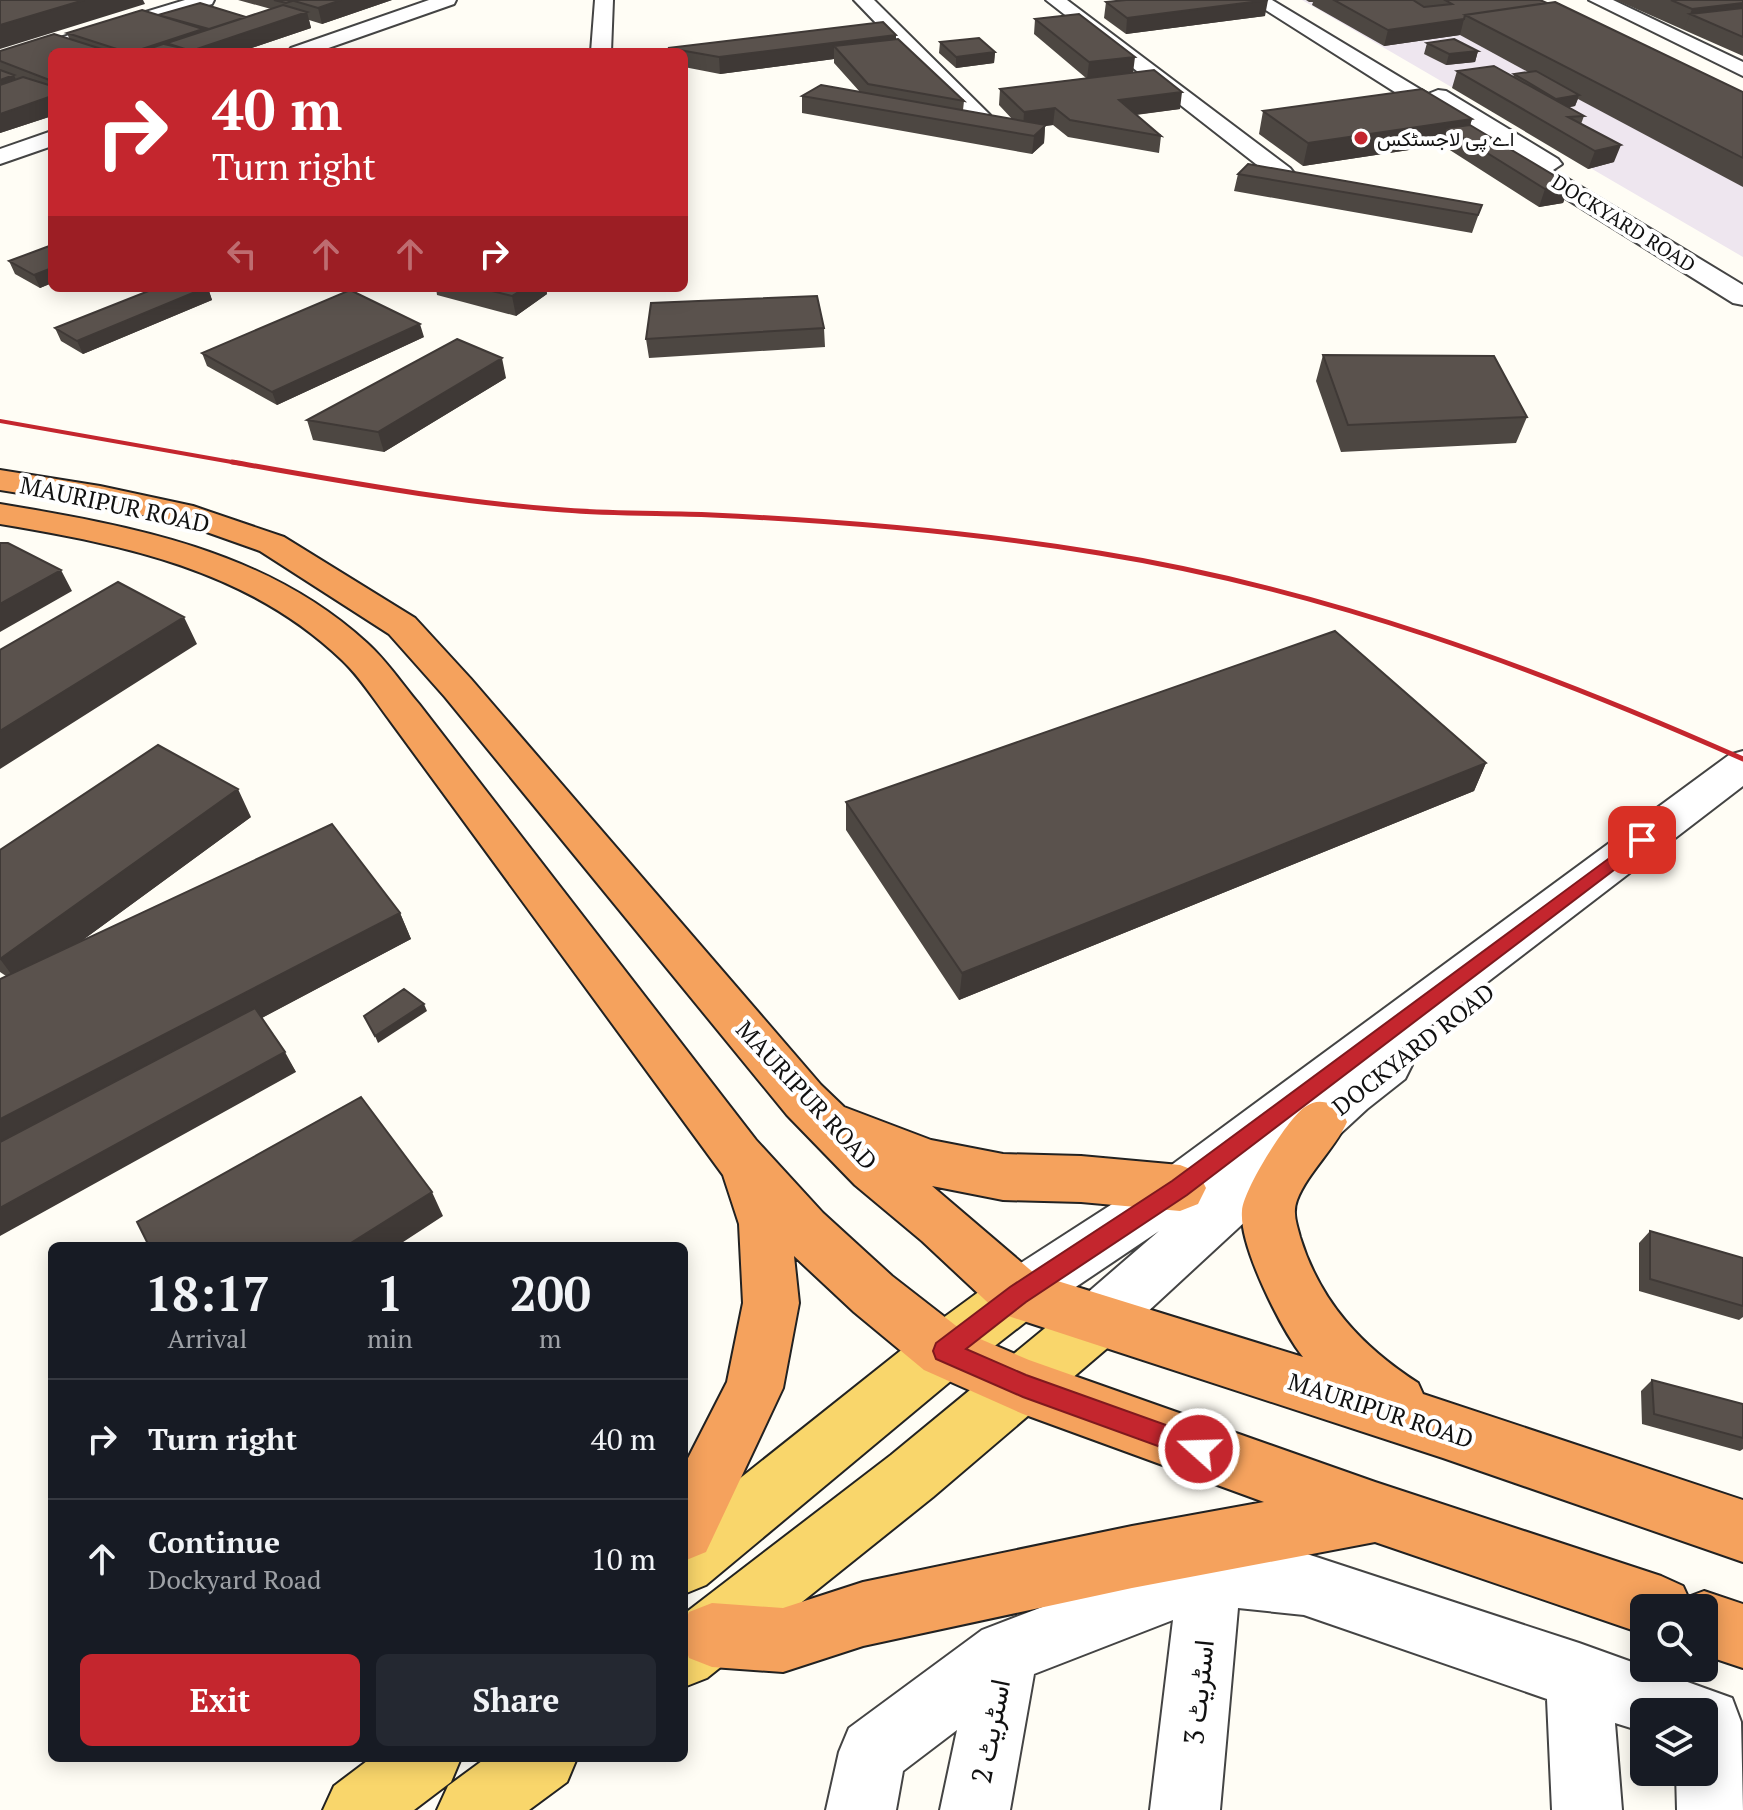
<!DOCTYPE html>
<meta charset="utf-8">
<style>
:root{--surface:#171b24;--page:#242831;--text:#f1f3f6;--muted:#9ea1a6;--line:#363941;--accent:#c4262e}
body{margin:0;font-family:"PT Serif",Vazirmatn,serif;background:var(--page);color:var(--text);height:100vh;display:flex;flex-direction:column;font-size:30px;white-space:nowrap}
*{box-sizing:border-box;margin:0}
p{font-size:26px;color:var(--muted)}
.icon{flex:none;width:44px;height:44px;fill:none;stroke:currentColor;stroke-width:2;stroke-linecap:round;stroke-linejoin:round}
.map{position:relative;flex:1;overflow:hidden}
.drawer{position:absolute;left:48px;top:1242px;width:640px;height:520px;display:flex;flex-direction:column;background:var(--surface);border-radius:12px;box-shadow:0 4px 20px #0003}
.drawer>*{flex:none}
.hud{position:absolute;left:48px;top:48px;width:640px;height:244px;border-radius:12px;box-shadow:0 4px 20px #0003;background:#c4262e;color:#fff;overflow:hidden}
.tools{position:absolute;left:1630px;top:1594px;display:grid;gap:16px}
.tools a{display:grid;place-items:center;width:88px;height:88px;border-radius:12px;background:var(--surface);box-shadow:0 4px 20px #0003;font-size:40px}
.pin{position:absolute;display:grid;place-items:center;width:68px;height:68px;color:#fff;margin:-34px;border-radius:16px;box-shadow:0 4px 12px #0006}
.me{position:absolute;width:88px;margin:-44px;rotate:290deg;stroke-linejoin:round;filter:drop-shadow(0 0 6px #0008)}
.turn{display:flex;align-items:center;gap:28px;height:168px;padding:0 32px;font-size:36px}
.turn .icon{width:104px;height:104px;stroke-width:2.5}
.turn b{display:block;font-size:56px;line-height:68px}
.lanes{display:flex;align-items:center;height:76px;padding:0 32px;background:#0003;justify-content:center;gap:40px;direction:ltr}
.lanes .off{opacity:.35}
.eta{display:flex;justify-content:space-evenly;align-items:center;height:136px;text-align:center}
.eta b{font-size:48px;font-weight:700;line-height:56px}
.cta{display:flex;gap:16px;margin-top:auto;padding:16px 32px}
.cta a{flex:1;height:92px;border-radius:12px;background:var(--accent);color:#fff;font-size:32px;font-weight:700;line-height:92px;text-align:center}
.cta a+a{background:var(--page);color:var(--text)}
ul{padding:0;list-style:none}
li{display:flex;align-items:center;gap:24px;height:120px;padding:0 32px;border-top:2px solid var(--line)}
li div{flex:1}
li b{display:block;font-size:30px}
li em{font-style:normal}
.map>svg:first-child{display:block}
.industrial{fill:#eee6ef}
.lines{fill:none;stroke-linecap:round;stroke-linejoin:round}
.minor-casing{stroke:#444;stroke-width:4}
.major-casing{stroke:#222;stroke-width:4}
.highway-casing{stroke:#222;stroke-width:4}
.minor{fill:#fff;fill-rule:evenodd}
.major{fill:#f9d66b;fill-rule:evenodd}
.highway{fill:#f5a25d;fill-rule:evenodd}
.rail-far1{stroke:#c4262e;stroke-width:4}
.rail{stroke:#c4262e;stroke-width:5}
.wall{fill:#4d4742}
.shaded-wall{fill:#3f3936}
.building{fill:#5a524d;stroke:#3f3936;stroke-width:2}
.route{fill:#c4262e;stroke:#7f191e;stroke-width:2}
.poi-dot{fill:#c4262e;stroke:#fff;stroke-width:3}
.labels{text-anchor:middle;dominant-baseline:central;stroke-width:8;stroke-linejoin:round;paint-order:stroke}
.far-poi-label{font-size:20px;fill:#111;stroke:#fff;text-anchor:start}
.far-street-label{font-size:20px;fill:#111;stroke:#fff}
.street-label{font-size:24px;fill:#111;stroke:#fff}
.near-street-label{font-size:28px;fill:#111;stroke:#fff}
</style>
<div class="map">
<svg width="1743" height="1810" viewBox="0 0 1743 1810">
<rect width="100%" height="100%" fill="#fffdf5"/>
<!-- industrial -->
<path class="industrial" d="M1302,0H1525L1743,106V257Z"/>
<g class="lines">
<!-- minor casing -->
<g class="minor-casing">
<path id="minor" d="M185,0H214L212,4L0,69V56Z
M429,0H456L454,4L317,52H288L291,48Z
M595,0H613L611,52H591Z
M854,0H874L990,115L993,120L990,125H974Z
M1046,0H1067L1290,168L1294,173L1290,178H1274Z
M1250,0H1272L1428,94L1438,90L1446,91L1558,159L1562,164L1553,170L1743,285V305L1733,303L1509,163L1505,158L1514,152L1468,124L1458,129L1450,127Z
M1589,0H1613L1743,62V76Z
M52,131V146L0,164V149Z
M1743,751V786L1400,1049L1405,1051L1412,1065L1405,1079L1367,1109L1118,1339L1098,1346L1078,1339L1070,1320L1078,1301L1159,1231L1037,1313L1018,1321L999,1313L991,1295L999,1277L1162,1172L1729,755Z
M1210,1543L1304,1553L1579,1643L1732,1698L1741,1722L1743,1810H1677L1676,1772H1704V1712H1644V1732L1615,1723L1622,1810H1552L1547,1699L1304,1615L1238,1608L1220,1810H1150L1173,1620L1034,1674L1010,1810H940L957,1730L903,1771L896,1810H826L839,1752L849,1728L982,1630Z"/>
</g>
<!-- major casing -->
<g class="major-casing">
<path id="major" d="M1018,1269L1037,1277L1045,1295L1037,1313L964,1370L706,1585L684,1594V1523L924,1332L999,1277Z
M1098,1294L1118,1301L1126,1320L1118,1339L933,1497L707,1678L684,1687V1614L891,1455L1078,1301Z
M371,1758H461L451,1782L414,1810H323L334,1786Z
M486,1758H577L567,1782L529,1810H437L448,1786Z"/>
</g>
<!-- highway casing -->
<g class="highway-casing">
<path id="highway" d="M0,470L100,486L193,506L284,537L415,618L471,679L821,1085L844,1107L931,1140L1003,1154L1081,1156L1180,1165L1198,1172L1206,1188L1198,1204L1180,1211L1081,1202L1003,1200L932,1186L1035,1274L1303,1357C1281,1329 1239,1246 1242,1211C1243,1190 1288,1118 1305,1107C1317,1098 1327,1102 1340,1107L1347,1122C1334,1150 1308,1172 1297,1200C1292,1213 1297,1225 1300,1237C1320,1302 1362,1347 1418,1383L1423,1394L1743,1500V1562L1443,1458L999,1313L922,1241L855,1185L787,1115L445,697L389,634L260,551L184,524L100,506L0,490Z
M0,504C131,526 266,550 367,643C387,661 402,684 419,704L756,1140L823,1213L892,1276L964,1332L1029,1360L1375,1482L1661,1576L1683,1586L1688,1597L1704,1591L1743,1604V1668L1704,1655V1608H1644V1634L1375,1542L1132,1588L863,1646L783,1672L712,1667L689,1658C682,1641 682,1629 689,1612L712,1603L783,1608L863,1582L1132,1526L1264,1502L1023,1414L924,1370L854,1312L794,1256L799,1303L783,1388L706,1552L684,1561V1466L727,1382L743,1303L739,1224L723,1175L391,722C375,701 361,678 342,660C247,569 124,545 0,524Z"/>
</g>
<!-- minor -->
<use href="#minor" class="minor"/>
<!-- major -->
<use href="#major" class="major"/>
<!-- highway -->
<use href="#highway" class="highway"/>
<!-- rail-far1 -->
<path class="rail-far1" d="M0,421L243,464"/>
<!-- rail -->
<path class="rail" d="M232,462C342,481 452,502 564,510C613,514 662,513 712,515C841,521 971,532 1099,553C1323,589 1536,667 1743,759"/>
</g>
<!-- wall -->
<path class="wall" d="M238,0H392L322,24L309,20L311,28L240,52H52V116L0,133V51L69,38L67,33L158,15L246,17L271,9Z
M1306,0H1540L1743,92V187L1578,99L1575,106L1569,107L1584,116L1581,124L1614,162L1588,169L1452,88L1457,71L1513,77L1514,74L1528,72L1460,35L1384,46L1312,5L1313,2H1309Z
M1616,0H1743V56Z
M1106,2L1265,16L1126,34L1104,18Z
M1035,19L1133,72L1180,109L1136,115L1161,136L1159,153L1068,137L1053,125L1045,126L1044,143L1032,154L802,113V96L860,92L834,63V59L720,74L684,67V52H668V48L896,35V39L964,101L963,110L1013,120L999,105L1000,89L1086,78L1034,34Z
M940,42L995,52L994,63L956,68L939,53Z
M1427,43L1478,51L1475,62L1446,65L1424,54Z
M1263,111L1472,119L1470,125L1570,185L1563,203L1539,207L1442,145L1303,166L1259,134Z
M1238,174L1482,205L1472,233L1234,191Z
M52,245V283L40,288L15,274L9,261Z
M148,288H208L212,300L83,354L61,341L55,328L149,291Z
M436,288H546L547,294L516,316L437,295Z
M824,328L825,347L649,358L646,339Z
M424,337L277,405L207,366L202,353Z
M1323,355L1527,417L1516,443L1341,452L1316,381Z
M506,378L384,452L313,440L307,420Z
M1486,763L1474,791L959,1000L846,830V802Z
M251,817L80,942L400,913L411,939L262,1018L296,1072L6,976L0,972V850Z
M1650,1231L1743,1258V1317L1739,1320L1639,1291V1243Z
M1652,1380L1743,1404V1449L1740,1451L1642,1424L1641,1391Z"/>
<!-- shaded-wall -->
<path class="shaded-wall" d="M84,0H143L145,4L0,49V25Z
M341,0H392L322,24L318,8Z
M1268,0L1265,16L1126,34L1127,18Z
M1743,3V23L1690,14L1684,30L1692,9Z
M307,12L311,28L240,52H189L182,50L183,52H133L203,29L208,45Z
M1464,19L1460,35L1384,46L1388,30Z
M896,35V52L834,46V59L720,74L719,57Z
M1478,51L1475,62L1446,65L1449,54Z
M995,52L994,63L956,68V57Z
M1135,57L1133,73L1087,79L1089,62Z
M14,75L19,87L0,92V80Z
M1182,92L1180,109L1117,117L1119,100Z
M1579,95L1575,106L1552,111L1556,99Z
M52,96V116L0,133V114Z
M1055,108L1053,125L1045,126L1044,143L1032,154L1034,136L1023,129L1024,112Z
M1472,119L1466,139L1447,128L1442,145L1303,166L1308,143Z
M1621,145L1614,162L1588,169L1595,151Z
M1570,185L1563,203L1539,207L1545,189Z
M52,268V283L40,288L34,275Z
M205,288H208L212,300L83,354L77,341Z
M525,288H546L547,294L516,316L512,296Z
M420,324L424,337L277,405L272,392Z
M502,358L506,378L384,452L378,432Z
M61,570L72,591L0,632V604Z
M184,617L197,644L0,769V731Z
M1486,763L1474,791L959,1000L962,973Z
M238,789L251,817L20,986L0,959Z
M400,913L411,939L0,1156V1119Z
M424,1004L427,1011L378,1043L375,1036Z
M285,1052L296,1072L0,1236V1208Z
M432,1192L443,1216L397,1246H346Z"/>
<!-- building -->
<path class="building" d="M0,0H84L0,25Z
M274,0H292H291L292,1L286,3Z
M291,0H341L318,8Z
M1126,0H1268L1127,18L1106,2Z
M1334,0H1413L1424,7L1452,4L1445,0H1540L1547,3L1465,15L1464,19L1388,30Z
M1671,0H1743V3L1692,9Z
M1555,2L1743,92V158L1465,15Z
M200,3L246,17L209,29L158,15Z
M283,5L307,12L188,52L182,50V48L164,44Z
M1743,8V37L1690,14Z
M142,10L203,29L133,52H126L67,33Z
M1079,14L1135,57L1089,62L1035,19Z
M883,22L896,35L719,57L668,48Z
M54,34L111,52H52V81L0,61V51Z
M979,38L995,52L956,57L940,42Z
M898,39L964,101L868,84L834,46Z
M1454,39L1478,51L1449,54L1427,43Z
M166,43L182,48L170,52H139Z
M1494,66L1584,116L1568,117L1621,145L1595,151L1457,71Z
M0,70L14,75L0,80Z
M1154,70L1182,92L1119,100L1161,136L1070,120L1055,108L1024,112L1000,89Z
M1536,71L1579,95L1556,99L1514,74Z
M23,77L52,86V96L0,114V85Z
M821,85L1046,125L1034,136L802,96Z
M1422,89L1472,119L1308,143L1263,111Z
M1470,125L1570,185L1545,189L1447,128Z
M1248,164L1482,205L1478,215L1238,174Z
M52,245V268L34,275L9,261Z
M156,288H205L77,341L55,328Z
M480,288H525L512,296Z
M350,290L420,324L272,392L202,353Z
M817,296L824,328L646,339L651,303Z
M457,339L502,358L378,432L307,420Z
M1323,355L1494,356L1527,417L1348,425Z
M0,543H8L61,570L0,604Z
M118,582L184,617L0,731V650Z
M1335,631L1486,763L962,973L846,802Z
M158,745L238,789L0,959V850Z
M332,824L400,913L0,1119V979Z
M404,989L424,1004L375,1036L364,1016Z
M255,1008L285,1052L0,1208V1142Z
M361,1097L432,1192L346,1246H149L137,1222Z
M1650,1231L1743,1258V1306L1650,1279Z
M1652,1380L1743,1404V1438L1654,1414Z"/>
<!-- route -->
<path class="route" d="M1642,834L1648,836L1651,840L1648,844L1187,1195L1026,1302L966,1349L1026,1375L1208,1440L1211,1449L1208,1457L1199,1461L1023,1397L936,1359L933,1351L936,1343L1010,1287L1172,1181Z"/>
<!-- markers -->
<circle class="poi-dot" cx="1361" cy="138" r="8"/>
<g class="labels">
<!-- far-poi labels -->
<g class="far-poi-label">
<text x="1377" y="138">اے پی لاجسٹکس</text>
</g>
<!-- far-street labels -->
<g class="far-street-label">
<text transform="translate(1624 223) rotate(32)">DOCKYARD ROAD</text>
</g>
<!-- street labels -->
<g class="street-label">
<text transform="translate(115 504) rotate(12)">MAURIPUR ROAD</text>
<text transform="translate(1413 1049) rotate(-38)">DOCKYARD ROAD</text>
<text transform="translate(807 1095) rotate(47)">MAURIPUR ROAD</text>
<text transform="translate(1381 1410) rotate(18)">MAURIPUR ROAD</text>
</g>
<!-- near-street labels -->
<g class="near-street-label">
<text transform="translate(1198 1692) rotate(-84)">اسٹریٹ 3</text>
<text transform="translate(990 1731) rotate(-79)">اسٹریٹ 2</text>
</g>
</g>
</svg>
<div class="tools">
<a><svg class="icon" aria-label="search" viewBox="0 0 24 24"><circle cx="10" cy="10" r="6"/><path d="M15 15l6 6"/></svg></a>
<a><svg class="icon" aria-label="layers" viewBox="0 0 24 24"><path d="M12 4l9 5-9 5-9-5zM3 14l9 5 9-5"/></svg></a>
</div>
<div class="pin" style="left:1642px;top:840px;background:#d93025"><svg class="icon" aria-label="arrive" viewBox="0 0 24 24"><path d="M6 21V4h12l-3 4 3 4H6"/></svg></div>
<svg class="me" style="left:1199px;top:1449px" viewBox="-20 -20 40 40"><circle r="17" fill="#c4262e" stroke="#fff" stroke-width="3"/><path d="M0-11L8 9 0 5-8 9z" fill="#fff"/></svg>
<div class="hud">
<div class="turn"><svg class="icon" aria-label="right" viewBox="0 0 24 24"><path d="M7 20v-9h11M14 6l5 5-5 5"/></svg><div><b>40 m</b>Turn right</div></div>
<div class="lanes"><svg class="icon off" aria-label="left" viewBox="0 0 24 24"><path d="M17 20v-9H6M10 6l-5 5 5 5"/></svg><svg class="icon off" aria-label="ahead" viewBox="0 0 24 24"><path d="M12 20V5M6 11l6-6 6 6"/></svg><svg class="icon off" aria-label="ahead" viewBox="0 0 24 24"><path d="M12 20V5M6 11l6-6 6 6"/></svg><svg class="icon" aria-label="right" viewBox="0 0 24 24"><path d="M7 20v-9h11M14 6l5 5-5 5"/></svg></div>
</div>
<section class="drawer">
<div class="eta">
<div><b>18:17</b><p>Arrival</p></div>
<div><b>1</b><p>min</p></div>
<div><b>200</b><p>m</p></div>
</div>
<ul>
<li><svg class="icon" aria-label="right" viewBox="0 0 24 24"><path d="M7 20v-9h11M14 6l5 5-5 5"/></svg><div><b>Turn right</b></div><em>40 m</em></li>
<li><svg class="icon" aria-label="ahead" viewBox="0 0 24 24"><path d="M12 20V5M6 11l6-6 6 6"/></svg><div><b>Continue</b><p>Dockyard Road</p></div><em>10 m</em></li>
</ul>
<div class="cta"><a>Exit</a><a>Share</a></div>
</section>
</div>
